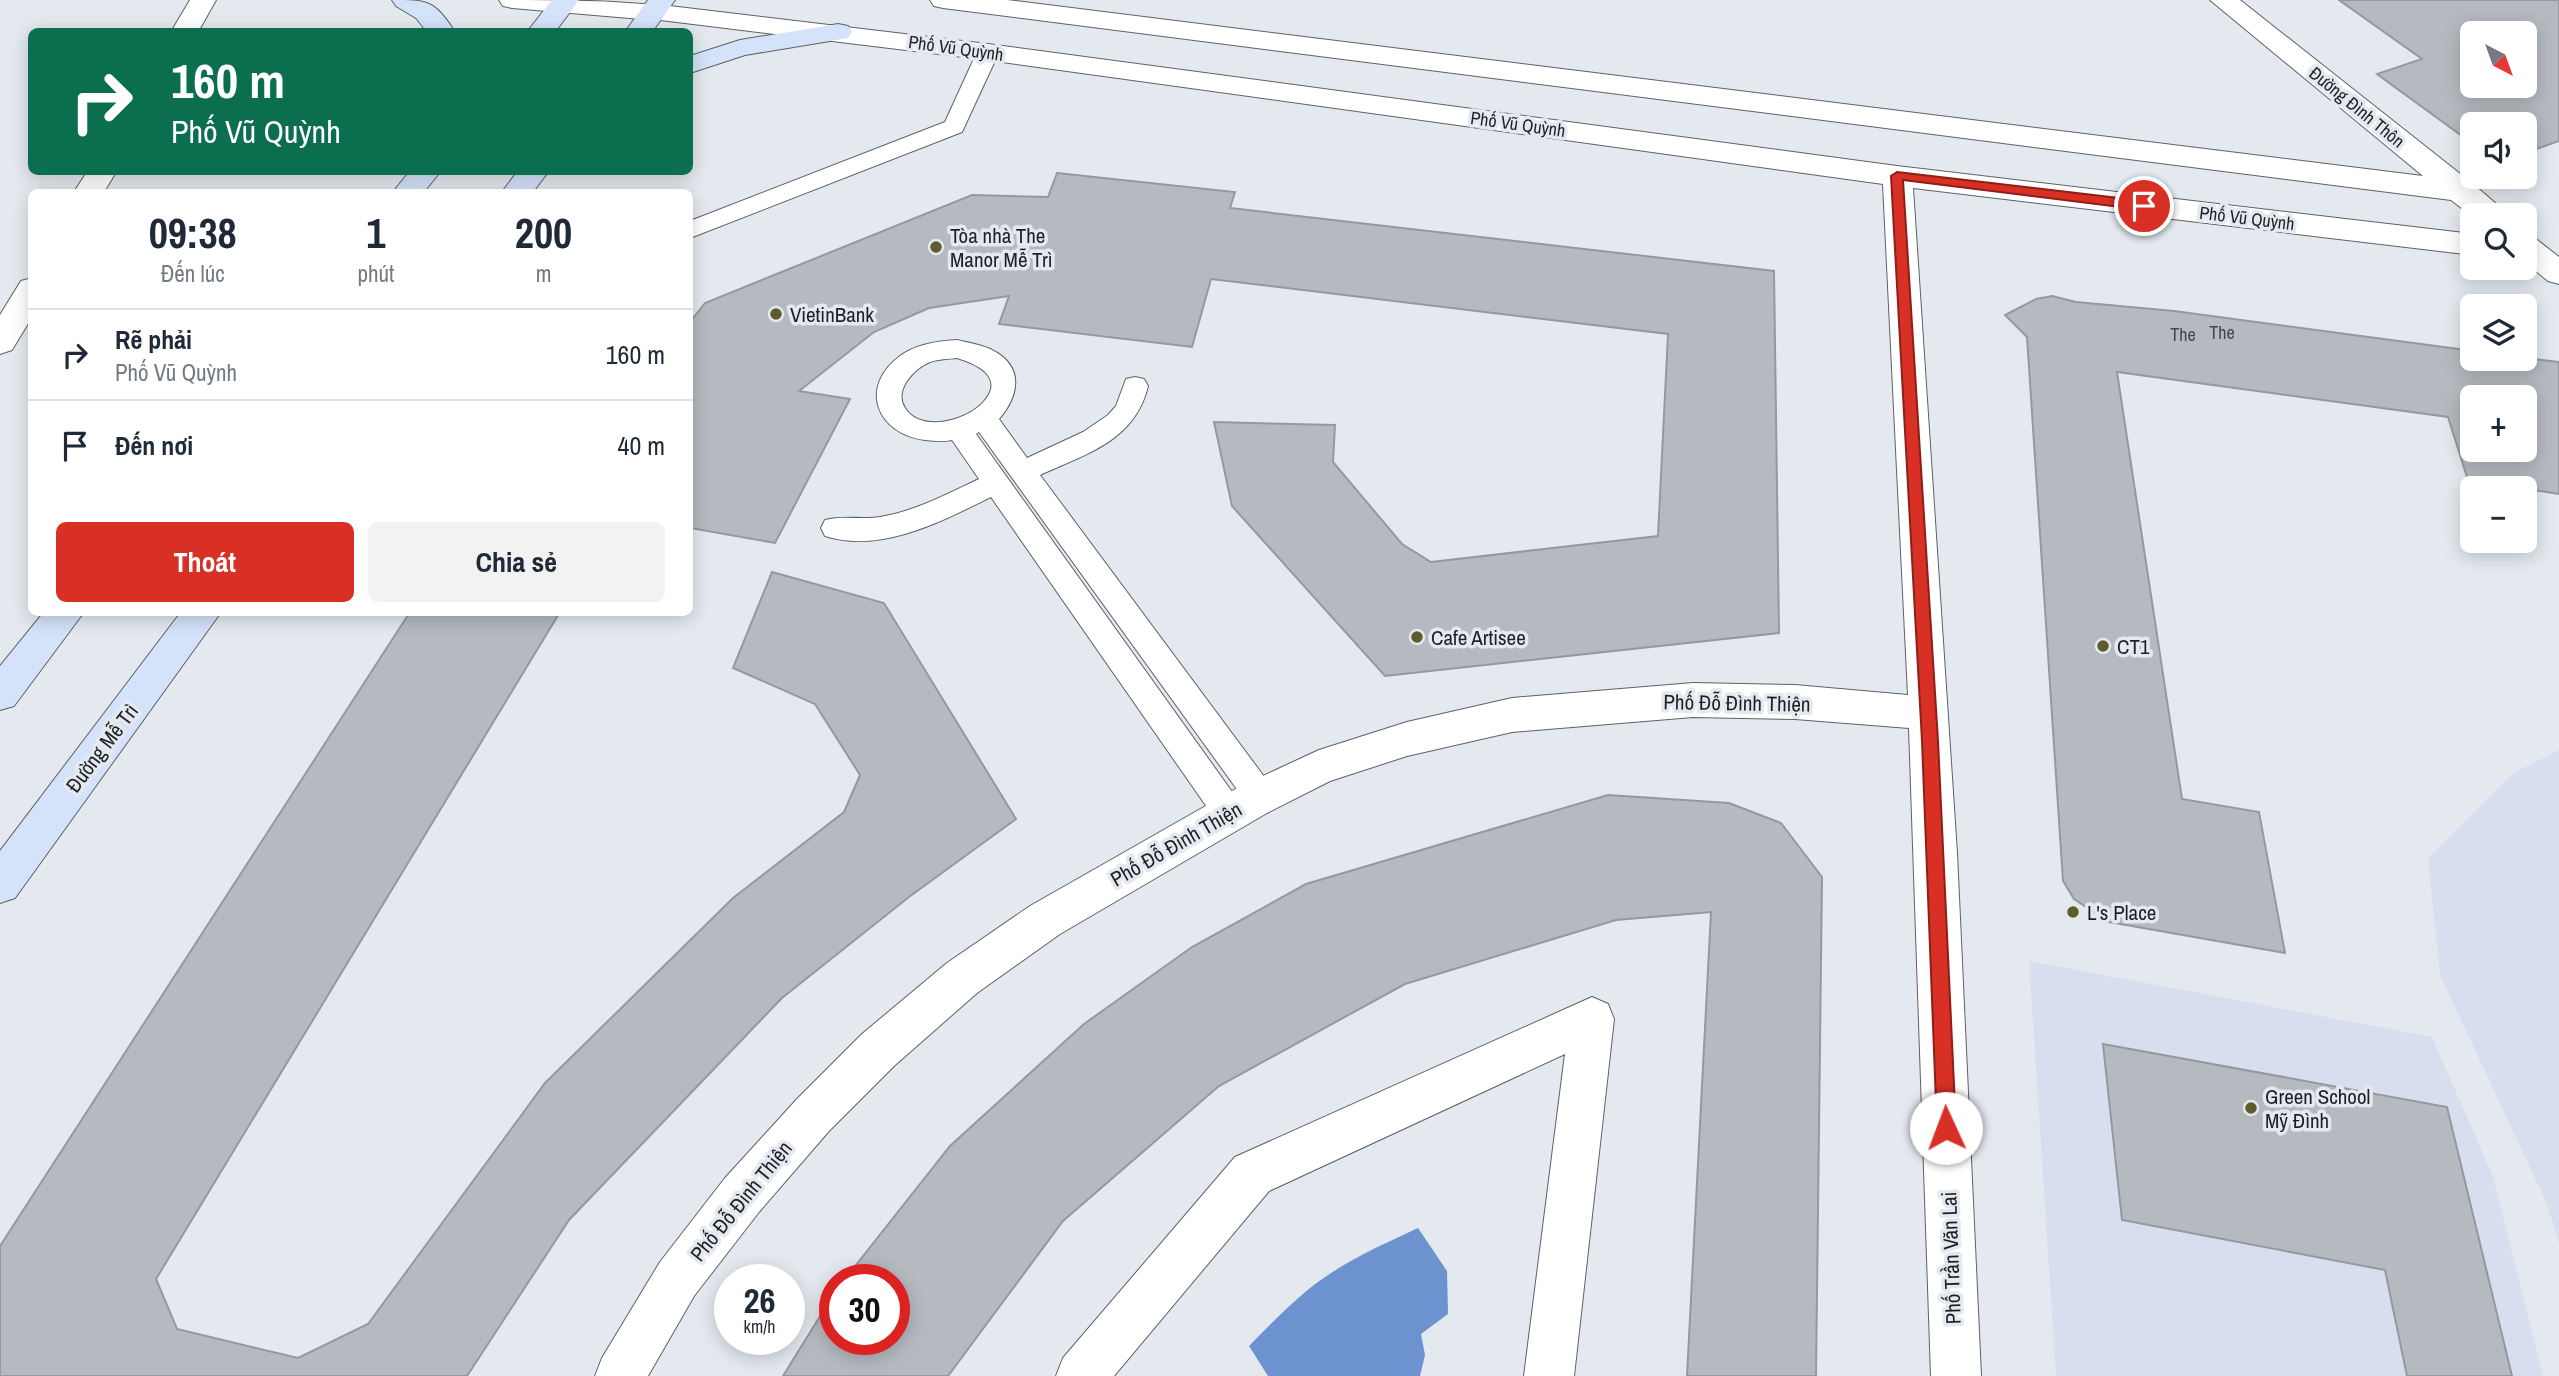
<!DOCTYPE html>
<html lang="vi">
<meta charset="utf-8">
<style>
:root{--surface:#fff;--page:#f2f2f3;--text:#1f2937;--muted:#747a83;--line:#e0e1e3;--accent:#d93025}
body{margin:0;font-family:"Archivo Narrow",sans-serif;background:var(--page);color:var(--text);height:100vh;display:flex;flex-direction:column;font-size:26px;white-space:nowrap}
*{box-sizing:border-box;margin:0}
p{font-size:23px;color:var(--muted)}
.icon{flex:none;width:38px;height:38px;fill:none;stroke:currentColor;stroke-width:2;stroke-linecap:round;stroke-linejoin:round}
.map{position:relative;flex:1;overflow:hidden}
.drawer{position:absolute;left:28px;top:189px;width:665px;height:427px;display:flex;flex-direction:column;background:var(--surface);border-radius:10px;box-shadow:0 4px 18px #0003}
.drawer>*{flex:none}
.guide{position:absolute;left:28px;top:28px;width:665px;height:147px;border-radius:10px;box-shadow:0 4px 18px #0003;background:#0b6e4f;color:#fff;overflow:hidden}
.needle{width:46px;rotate:139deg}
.buttons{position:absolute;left:2460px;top:21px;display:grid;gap:14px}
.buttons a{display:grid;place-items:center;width:77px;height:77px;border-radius:10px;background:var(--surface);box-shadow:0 4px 18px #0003;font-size:35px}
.speed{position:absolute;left:714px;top:1264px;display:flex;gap:14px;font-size:35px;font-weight:700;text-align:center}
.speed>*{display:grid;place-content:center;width:91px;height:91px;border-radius:50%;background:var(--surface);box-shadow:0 4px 18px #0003;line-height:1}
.speed small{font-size:18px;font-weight:400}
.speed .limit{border:10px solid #d22;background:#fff;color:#111}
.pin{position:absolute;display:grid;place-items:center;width:60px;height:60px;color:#fff;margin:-30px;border:4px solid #fff;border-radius:50%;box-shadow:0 2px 7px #0007}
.me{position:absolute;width:77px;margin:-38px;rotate:358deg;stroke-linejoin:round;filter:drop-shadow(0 0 5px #0008)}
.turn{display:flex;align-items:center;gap:24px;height:147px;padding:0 28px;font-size:32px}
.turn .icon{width:91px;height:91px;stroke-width:2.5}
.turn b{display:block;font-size:49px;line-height:60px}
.eta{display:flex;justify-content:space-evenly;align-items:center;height:119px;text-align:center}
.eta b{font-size:42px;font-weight:700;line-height:49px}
.action{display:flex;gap:14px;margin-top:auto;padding:14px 28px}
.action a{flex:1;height:80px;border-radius:10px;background:var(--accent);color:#fff;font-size:28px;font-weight:700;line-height:80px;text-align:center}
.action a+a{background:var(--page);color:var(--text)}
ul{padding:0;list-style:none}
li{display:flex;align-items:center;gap:21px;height:91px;padding:0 28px;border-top:2px solid var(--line)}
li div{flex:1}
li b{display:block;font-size:26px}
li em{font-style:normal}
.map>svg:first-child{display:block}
.built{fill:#d7dfee}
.water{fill:#6c92d0}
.building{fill:#b5bac1;stroke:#94989f;stroke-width:2;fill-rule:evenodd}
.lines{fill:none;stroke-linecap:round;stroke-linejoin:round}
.service-casing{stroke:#5d6168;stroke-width:2}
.minor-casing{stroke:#5d6168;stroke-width:2}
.tertiary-casing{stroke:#5d6168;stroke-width:2}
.secondary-casing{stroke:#5d6168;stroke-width:2}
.service{fill:#fff;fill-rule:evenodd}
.minor{fill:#fff;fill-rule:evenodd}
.tertiary{fill:#fff;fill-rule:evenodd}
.secondary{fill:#d4e2fa;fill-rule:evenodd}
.route{fill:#d93025;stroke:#8d1f18;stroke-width:2}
.poi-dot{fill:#5c5d2a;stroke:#e4e9f0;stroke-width:2.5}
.labels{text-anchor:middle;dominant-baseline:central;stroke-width:7;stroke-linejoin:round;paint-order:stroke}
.far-street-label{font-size:18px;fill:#1f2023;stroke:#e4e9f0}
.number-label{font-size:18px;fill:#44464a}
.poi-label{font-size:21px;fill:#1f2023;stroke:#e4e9f0;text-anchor:start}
.street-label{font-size:21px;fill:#1f2023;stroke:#e4e9f0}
</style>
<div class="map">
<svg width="2559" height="1376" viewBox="0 0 2559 1376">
<rect width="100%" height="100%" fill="#e4e9f0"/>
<!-- built -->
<path class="built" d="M2559,750V1244L2547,1204L2440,975L2428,858L2512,774Z
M2029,961L2432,1037L2494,1179L2543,1376H2056Z"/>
<!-- water -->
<path class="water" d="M1418,1228L1447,1271L1448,1314L1421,1334L1425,1355L1420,1376H1268L1249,1346C1275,1320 1300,1293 1331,1273C1358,1255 1389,1242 1418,1228Z"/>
<!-- building -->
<path class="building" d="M2339,0H2559V141L2525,153V124H2473V144L2377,74L2422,59ZM2473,33H2525V86H2473Z
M1057,173L1235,192L1230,208L1774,271L1779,633L1385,676L1232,506L1214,422L1335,425L1333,462L1402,544L1431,562L1658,536L1668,334L1211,279L1192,347L999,324L1009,296L929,308L874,332L799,391L850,399L775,543L690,528V322L705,303L972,195L1048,197Z
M2052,296L2076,302L2174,311L2473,351V359L2525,358L2559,362V494L2468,480L2448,417L2117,372L2182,799L2259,812L2285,953L2109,922L2074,899L2063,881L2027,337L2005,315L2036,299ZM2473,397H2525V450H2473Z
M772,572L884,603L1016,819L909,897L782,998L569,1220L467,1376H0V1246L410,612H560L156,1279L177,1329L298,1358L368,1324L545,1083L733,898L844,812L860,775L815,704L733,668Z
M1608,795L1729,803L1781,823L1822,877L1816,1376H1687L1711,912L1616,920L1405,984L1219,1086L1063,1221L948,1376H783L835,1292V1339H894V1279H845L950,1146L1084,1024L1192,947L1306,884Z
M2103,1044L2447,1107L2512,1376H2407L2385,1270L2122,1220Z"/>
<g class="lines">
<!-- service casing -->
<g class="service-casing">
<path id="service" d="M988,46L996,47L999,52L962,132L690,238V221L945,122L977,52L980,47Z
M957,340C969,343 984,345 994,351C1025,368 1018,397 999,419L1027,458L1083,432L1108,415L1116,406L1126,379L1135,377L1144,379L1148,386C1135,441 1086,454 1040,475L1271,786L1276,796L1271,806L1260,810L1249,806L979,432L976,434L1240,803L1245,813L1240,823L1229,827L1218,823L991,497C942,521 881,554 825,536L821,528L825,520C843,515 862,520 880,517C916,511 947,494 979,479L952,440C943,442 934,441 925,440C877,434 858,387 900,356C916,344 938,341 957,340ZM957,358C977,364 1004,377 985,400C970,420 921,434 905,408C893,390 915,368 930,362C939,359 948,359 957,358Z"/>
</g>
<!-- minor casing -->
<g class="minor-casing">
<path id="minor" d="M190,0H216L198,32H171Z
M930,0H1007L2423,176L2210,0H2240L2473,184L2501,208L2505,215L2473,217L2451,200L943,8L934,6Z
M653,4L988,44L1897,166L2473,234V255L1913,188L1957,853L1981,1376H1931L1909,728L1795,719L1693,717L1512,732L1407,756L1330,781L1267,813L1060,934L977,993L894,1066L829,1131L759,1212L694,1296L648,1376H595L602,1358L660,1262L725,1178L797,1099L862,1034L947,963L1030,906L1239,787L1319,750L1407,722L1512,698L1693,683L1795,685L1908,695L1883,184L988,60L644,18L640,12L644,6Z
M87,172H116L104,192H74Z
M2525,236L2536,239L2559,257V284L2548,281L2525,262Z
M32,278V317L12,350L0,354V315L21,281Z
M1592,997L1608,1004L1614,1019L1574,1376H1524L1565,1054L1269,1191L1114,1376H1056L1063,1358L1235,1157Z"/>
</g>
<!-- tertiary casing -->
<g class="tertiary-casing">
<path id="tertiary" d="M499,0C552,0 611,0 662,6L666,12L662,18L653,20L512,8L503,6Z"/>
</g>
<!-- secondary casing -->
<g class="secondary-casing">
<path id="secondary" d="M392,0C428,0 434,0 455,32H427L416,18L396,6Z
M552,0H579L555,32H527Z
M648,0H675L652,32H625Z
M838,24L848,26L852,32L848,38L745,55L690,73V56L740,40Z
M409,172H440L424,192H393Z
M517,172H548L533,192H502Z
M44,612H84L14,706L0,710V666Z
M181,612H221L15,898L0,903V851Z"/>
</g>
<!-- service -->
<use href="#service" class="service"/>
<!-- minor -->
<use href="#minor" class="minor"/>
<!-- tertiary -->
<use href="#tertiary" class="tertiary"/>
<!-- secondary -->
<use href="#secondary" class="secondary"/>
</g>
<!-- route -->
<path class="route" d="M1897,172L2144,201L2150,206L2144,210L1903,180L1938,741L1956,1128L1953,1135L1946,1138L1940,1135L1937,1128L1922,741L1891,176Z"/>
<!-- markers -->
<g class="poi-dot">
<circle cx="936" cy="247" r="7"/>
<circle cx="776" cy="314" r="7"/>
<circle cx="1417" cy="637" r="7"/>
<circle cx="2103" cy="646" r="7"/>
<circle cx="2073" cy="912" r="7"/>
<circle cx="2251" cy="1108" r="7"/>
</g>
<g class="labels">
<!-- far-street labels -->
<g class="far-street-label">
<text transform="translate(956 48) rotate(8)">Phố Vũ Quỳnh</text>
<text transform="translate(2357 107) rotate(39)">Đường Đình Thôn</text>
<text transform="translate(1518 124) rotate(8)">Phố Vũ Quỳnh</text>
<text transform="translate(2247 218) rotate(7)">Phố Vũ Quỳnh</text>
</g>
<!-- number labels -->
<g class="number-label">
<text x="2222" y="332">The</text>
<text x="2183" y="334">The</text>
</g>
<!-- poi labels -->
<g class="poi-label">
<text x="950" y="235">Tòa nhà The<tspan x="950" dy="24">Manor Mễ Trì</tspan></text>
<text x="790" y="314">VietinBank</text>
<text x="1431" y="637">Cafe Artisee</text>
<text x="2117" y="646">CT1</text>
<text x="2087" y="912">L's Place</text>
<text x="2265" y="1096">Green School<tspan x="2265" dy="24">Mỹ Đình</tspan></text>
</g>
<!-- street labels -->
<g class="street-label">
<text transform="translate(1737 703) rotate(1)">Phố Đỗ Đình Thiện</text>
<text transform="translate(102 748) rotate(-53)">Đường Mễ Trì</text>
<text transform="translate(1176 844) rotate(-30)">Phố Đỗ Đình Thiện</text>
<text transform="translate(741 1201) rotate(-51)">Phố Đỗ Đình Thiện</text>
<text transform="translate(1951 1258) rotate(-92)">Phố Trần Văn Lai</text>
</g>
</g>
</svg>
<div class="buttons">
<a><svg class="needle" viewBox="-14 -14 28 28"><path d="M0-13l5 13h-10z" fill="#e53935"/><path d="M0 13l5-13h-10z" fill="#747a83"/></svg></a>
<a><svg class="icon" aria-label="sound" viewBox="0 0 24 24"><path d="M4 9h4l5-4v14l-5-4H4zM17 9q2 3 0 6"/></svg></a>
<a><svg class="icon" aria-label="search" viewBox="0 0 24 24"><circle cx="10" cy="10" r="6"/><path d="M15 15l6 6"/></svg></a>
<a><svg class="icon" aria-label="layers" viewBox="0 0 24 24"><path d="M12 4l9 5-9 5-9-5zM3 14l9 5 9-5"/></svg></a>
<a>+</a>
<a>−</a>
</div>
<div class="speed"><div>26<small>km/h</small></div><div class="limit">30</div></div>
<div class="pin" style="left:2144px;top:206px;background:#d93025"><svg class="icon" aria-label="arrive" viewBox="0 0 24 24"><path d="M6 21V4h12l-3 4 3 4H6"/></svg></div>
<svg class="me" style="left:1946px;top:1128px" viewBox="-20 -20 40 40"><circle r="19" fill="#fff"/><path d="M0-13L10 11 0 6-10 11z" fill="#d93025"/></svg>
<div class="guide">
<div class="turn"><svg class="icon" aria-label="right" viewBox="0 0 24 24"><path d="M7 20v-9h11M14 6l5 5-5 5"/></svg><div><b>160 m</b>Phố Vũ Quỳnh</div></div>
</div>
<section class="drawer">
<div class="eta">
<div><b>09:38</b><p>Đến lúc</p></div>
<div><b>1</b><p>phút</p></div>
<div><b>200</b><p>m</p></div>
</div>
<ul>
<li><svg class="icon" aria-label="right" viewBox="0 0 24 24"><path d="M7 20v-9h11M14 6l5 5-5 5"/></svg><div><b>Rẽ phải</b><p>Phố Vũ Quỳnh</p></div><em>160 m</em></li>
<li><svg class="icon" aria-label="arrive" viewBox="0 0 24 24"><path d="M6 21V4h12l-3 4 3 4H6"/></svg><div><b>Đến nơi</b></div><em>40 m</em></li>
</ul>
<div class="action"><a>Thoát</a><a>Chia sẻ</a></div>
</section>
</div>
